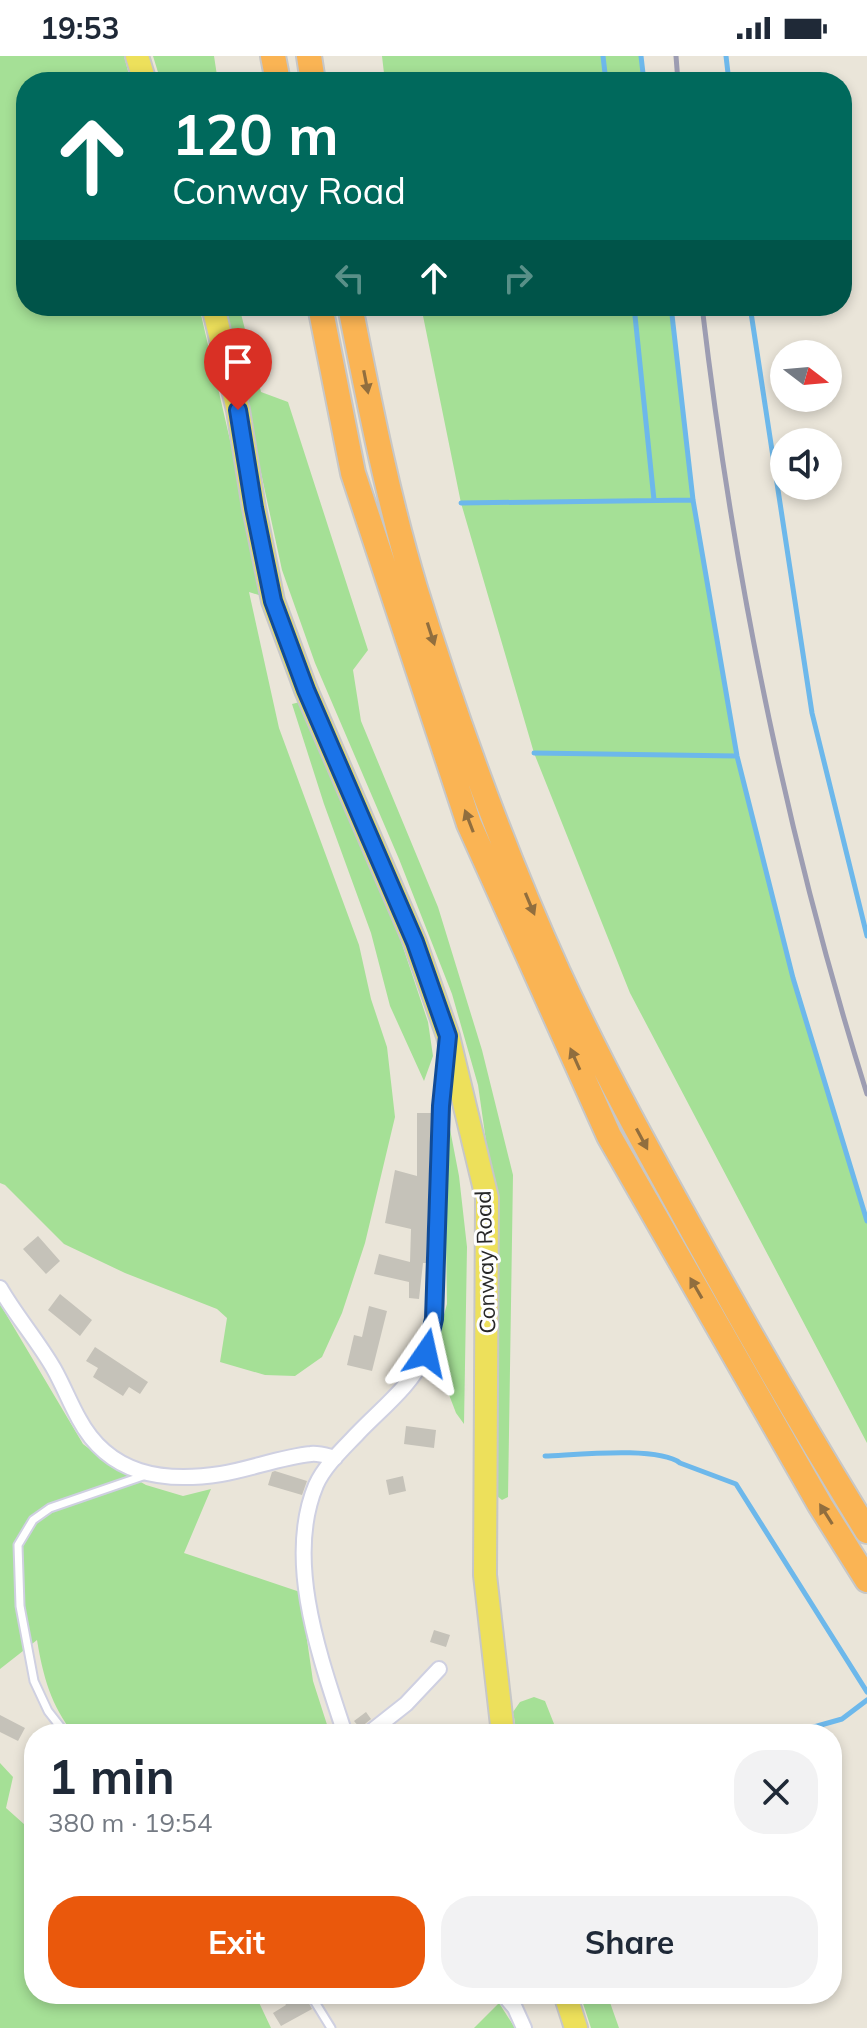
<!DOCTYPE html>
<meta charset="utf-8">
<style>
:root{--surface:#fff;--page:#f2f2f3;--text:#1f2937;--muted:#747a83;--accent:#ea580c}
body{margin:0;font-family:Mulish,sans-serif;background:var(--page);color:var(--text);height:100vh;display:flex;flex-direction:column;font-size:30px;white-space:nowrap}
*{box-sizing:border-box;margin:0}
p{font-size:26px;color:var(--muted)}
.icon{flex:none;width:44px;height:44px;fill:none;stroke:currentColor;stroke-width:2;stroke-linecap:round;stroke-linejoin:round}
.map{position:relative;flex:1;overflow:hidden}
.side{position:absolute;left:24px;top:1668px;width:818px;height:280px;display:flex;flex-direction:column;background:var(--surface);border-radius:32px;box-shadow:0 4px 12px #0003}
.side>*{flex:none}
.top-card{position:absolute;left:16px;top:16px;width:836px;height:244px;border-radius:32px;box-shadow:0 4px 12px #0003;background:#00695c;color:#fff;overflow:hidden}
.needle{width:52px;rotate:106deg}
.controls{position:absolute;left:770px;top:284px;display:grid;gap:16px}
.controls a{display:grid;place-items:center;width:72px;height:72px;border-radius:50%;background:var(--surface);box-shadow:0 4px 12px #0003;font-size:40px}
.pin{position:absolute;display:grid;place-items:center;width:68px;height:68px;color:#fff;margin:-82px -34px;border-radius:50% 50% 50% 0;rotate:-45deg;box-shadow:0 0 8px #0007}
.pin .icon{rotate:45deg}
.me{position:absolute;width:88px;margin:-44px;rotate:11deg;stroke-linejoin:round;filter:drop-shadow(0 0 6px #0008)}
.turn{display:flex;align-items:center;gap:28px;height:168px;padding:0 24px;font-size:36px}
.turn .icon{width:104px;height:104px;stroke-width:2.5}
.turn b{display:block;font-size:56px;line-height:68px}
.lanes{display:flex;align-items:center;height:76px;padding:0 24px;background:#0003;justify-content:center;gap:40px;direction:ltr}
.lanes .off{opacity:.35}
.round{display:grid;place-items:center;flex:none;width:84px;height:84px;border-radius:32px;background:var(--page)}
.headline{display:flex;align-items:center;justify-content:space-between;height:136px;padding:0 24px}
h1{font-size:48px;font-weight:700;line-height:60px}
.button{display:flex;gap:16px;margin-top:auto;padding:16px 24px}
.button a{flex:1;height:92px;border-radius:32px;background:var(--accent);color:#fff;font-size:32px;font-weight:700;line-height:92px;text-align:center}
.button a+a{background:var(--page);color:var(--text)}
.status{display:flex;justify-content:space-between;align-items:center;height:56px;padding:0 40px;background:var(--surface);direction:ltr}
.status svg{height:22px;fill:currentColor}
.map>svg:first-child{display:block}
.green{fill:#a5e096}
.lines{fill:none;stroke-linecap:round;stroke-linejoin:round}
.stream{stroke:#6db8eb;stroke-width:5}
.building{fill:#c5c2b9}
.lane-casing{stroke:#cfd0e1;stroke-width:11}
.street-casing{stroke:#cfd0e1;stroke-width:18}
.primary-casing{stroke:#c7c7c7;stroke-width:26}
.highway-casing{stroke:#c7c7c7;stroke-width:28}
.lane{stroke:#fff;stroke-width:7}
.street{stroke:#fff;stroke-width:14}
.primary{stroke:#ede05b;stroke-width:22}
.highway{stroke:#fab454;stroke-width:24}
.rail{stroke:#9d9db2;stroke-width:5}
.oneway{fill:#916e3e}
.route-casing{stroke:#114b97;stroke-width:20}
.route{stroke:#1a73e8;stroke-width:14}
.labels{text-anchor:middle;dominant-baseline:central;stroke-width:6;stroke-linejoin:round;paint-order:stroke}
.street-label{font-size:22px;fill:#282828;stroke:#fff}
</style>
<div class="status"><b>19:53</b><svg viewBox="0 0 49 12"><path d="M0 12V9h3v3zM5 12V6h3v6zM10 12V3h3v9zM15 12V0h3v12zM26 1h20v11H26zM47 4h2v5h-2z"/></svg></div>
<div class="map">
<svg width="867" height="1972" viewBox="0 0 867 1972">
<rect width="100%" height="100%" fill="#eae5d9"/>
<!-- green -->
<path class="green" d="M0,0H124L131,26H26V250H199L245,449L262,540L249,536L279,672L359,889L371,943L387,991L395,1061L365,1187L342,1257L322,1301L295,1320L265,1319L220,1306L227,1262L217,1253L125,1217L64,1188L5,1129L0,1127Z
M153,0H214L218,26H161Z
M382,0H640L643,26H385Z
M225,250H239L261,336L288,346L368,594L353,614L361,665L438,851L482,994L513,1119L508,1441L502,1444L497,1440L494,1141L478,1029L452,938L399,803L315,607L282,514Z
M421,250H670L693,444L737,700L793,922L867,1165V1387L630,937L534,697L461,447Z
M300,646L347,750L397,873L428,966L433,1000L424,1025L390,950L371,877L324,748L292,648Z
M449,1068L459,1120L467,1191L464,1368L456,1357L433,1297L447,1248L445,1110Z
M0,1248L83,1388L109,1408L146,1429L183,1440L211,1433L184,1497L300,1536L313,1625L330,1678H74C51,1650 43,1620 37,1584L0,1613Z
M534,1641L545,1645L558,1678H517L513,1656L520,1646Z
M0,1707L13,1721L6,1752L34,1777V1938H255L271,1972H0Z
M580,1938H607L619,1972H591Z
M499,1947L515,1972H474Z"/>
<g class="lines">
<!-- stream -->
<path class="stream" d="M603,0L606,26
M641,0L644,26
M726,0L729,26
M634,250L654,444
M671,250L693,444L737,700L793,922L867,1165
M750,250L812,657L867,880
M461,447L693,444
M534,697L737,700
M545,1400C575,1399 658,1390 680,1407L736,1428L867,1636
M789,1678L842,1663L867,1644"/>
</g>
<!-- building -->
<path class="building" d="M417,1057H431L426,1207H423L419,1243L409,1242V1226L374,1218L379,1198L410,1206L411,1173L385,1167L395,1114L417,1120Z
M38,1180L60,1205L46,1218L23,1193Z
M60,1238L92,1264L80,1280L48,1254Z
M369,1250L387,1255L372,1315L347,1309L354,1279L362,1281Z
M95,1291L148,1326L140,1338L129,1331L123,1340L93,1321L98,1312L86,1305Z
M406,1370L436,1374L434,1392L404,1388Z
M275,1415L307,1425L302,1439L268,1429L272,1416Z
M403,1420L406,1435L389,1439L386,1424Z
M434,1574L450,1579L446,1591L430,1586Z
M366,1656L371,1663L360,1672L354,1665Z
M0,1659L25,1672L18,1685L0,1676Z
M280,1938H304L312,1953L281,1970L273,1957L286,1949Z"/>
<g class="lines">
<!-- lane casing -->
<g class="lane-casing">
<path id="lane" d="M66,1678L48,1655L34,1625L20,1550L18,1489L33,1464L50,1452L146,1419
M310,1938L331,1972"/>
</g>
<!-- street casing -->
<g class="street-casing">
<path id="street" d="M0,1232C16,1260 38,1285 54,1313C63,1329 70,1347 79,1363C109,1419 163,1427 221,1418C251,1413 281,1401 311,1398C318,1397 327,1400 335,1402
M345,1678C321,1604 284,1505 316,1429C325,1409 344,1392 358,1377C381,1353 412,1329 425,1299C430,1288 431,1274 434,1263L441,1050L446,995
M368,1678L406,1648L439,1613
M503,1938L515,1952L524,1972"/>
</g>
<!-- primary casing -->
<g class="primary-casing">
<path id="primary" d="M137,0L145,26
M213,250L238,354L254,452L273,545L306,634L415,886L448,980L487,1142L485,1519L503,1678
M565,1938L576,1972"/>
</g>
<!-- highway casing -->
<g class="highway-casing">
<path id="highway" d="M273,0L278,26
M309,0L313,26
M320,250L353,417L469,768L609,1080L820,1449L867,1524
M350,250C369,345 387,439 415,532C455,662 502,792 558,916C601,1010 651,1100 701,1190C754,1286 809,1381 867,1475"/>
</g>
<!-- lane -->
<use href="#lane" class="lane"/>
<!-- street -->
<use href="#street" class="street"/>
<!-- primary -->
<use href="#primary" class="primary"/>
<!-- highway -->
<use href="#highway" class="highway"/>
<!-- rail -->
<path class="rail" d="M676,0L678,26
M702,250C733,514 787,784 867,1038"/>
</g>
<!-- one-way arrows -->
<defs><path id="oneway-solid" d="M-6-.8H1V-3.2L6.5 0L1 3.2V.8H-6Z" transform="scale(2)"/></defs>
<g class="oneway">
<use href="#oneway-solid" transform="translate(366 326) rotate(79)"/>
<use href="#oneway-solid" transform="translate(431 578) rotate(72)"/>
<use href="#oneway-solid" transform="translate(469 765) rotate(-111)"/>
<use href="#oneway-solid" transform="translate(530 848) rotate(67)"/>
<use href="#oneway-solid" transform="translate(575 1003) rotate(-114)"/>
<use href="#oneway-solid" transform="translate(642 1083) rotate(62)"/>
<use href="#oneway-solid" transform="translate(696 1232) rotate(-120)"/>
<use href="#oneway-solid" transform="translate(826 1458) rotate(-122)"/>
</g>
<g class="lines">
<!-- route casing -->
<g class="route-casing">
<path id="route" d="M238,354L254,452L273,545L306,634L415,886L448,980L441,1050L434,1263L426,1297"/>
</g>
<!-- route -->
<use href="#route" class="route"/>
</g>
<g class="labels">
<!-- street labels -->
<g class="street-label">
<text transform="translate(485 1206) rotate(-92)">Conway Road</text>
</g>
</g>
</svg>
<div class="controls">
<a><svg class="needle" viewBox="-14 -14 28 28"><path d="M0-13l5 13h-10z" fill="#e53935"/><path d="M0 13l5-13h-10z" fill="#747a83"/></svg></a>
<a><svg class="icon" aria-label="sound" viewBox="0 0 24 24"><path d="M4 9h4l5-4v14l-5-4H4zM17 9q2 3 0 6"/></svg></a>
</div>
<div class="pin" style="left:238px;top:354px;background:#d93025"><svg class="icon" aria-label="arrive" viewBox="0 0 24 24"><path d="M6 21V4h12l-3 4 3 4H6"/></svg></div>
<svg class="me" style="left:426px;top:1297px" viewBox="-20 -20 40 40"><path d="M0-17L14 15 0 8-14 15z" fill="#1a73e8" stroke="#fff" stroke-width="4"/></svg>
<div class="top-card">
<div class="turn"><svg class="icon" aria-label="ahead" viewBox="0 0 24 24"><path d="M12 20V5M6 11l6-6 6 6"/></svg><div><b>120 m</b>Conway Road</div></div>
<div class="lanes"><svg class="icon off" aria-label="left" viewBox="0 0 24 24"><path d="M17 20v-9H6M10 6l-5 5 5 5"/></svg><svg class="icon" aria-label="ahead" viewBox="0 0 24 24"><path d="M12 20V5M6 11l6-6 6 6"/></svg><svg class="icon off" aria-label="right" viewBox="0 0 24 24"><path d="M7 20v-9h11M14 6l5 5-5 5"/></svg></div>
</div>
<section class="side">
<div class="headline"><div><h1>1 min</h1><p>380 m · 19:54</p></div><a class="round"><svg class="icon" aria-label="close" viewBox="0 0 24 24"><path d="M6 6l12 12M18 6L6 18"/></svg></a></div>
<div class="button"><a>Exit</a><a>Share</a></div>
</section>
</div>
